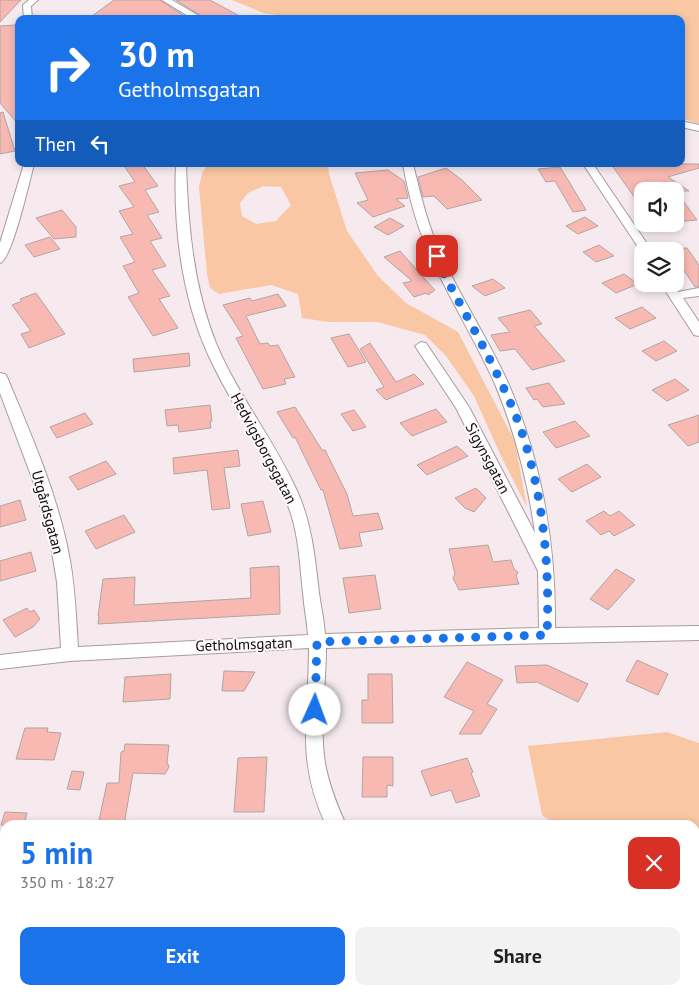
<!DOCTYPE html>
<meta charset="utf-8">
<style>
:root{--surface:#fff;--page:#f2f2f2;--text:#222;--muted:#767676;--accent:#1a73e8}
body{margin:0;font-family:"PT Sans",sans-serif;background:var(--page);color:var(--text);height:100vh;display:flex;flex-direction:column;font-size:19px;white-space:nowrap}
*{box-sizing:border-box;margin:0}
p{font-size:16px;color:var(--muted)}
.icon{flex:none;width:28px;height:28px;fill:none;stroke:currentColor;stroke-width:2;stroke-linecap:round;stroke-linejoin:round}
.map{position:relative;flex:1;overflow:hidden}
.drawer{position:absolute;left:0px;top:820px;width:700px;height:175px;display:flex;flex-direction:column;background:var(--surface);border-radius:15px 15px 0 0;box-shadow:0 2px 8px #0003}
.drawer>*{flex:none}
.banner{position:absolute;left:15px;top:15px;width:670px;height:152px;border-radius:10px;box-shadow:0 2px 8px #0003;background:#1a73e8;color:#fff;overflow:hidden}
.tools{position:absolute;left:634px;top:182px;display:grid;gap:10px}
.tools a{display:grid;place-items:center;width:50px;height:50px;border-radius:10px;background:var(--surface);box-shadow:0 2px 8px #0003;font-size:25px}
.pin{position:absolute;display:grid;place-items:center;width:42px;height:42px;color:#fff;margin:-21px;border-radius:10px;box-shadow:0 2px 8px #0006}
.me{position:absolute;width:55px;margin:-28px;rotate:2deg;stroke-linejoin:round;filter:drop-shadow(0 0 4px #0008)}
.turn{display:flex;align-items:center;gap:18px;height:105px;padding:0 20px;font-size:22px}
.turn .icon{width:65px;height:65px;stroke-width:2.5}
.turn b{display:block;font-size:35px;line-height:42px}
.then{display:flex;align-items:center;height:48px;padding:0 20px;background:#0003;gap:10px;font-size:19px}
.round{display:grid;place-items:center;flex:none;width:52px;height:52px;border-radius:10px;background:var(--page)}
.head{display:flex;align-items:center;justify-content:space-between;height:85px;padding:0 20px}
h1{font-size:30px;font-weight:600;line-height:38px;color:var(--accent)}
.cta{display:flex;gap:10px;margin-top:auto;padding:10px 20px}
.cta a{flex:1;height:58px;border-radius:10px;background:var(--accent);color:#fff;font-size:20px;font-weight:600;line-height:58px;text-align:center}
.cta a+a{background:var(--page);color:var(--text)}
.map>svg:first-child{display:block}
.green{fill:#f9c7a3;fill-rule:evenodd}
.building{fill:#f8b9b3;stroke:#b1a5a3}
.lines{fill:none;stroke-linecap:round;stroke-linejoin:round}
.street-casing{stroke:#a69b9f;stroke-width:2}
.street{fill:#fff;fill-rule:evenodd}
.route{stroke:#1a73e8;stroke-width:9;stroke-dasharray:0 16.2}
.labels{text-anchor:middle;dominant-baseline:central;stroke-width:4;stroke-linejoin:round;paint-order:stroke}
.street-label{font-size:15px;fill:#100c0e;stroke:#fef9fb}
</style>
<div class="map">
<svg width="699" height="995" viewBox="0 0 699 995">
<rect width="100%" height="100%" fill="#f6eaee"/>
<!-- green -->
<path class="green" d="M232,0H699V124L681,118V19H298L264,13Z
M208,164H328L329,174L347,231L378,276L406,303L458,332L515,442L527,507L502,458L474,396L446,356L425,335L377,322H329L302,318L298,294L271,285L219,294L210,288L207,274L199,187L202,173ZM263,186L281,187L291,205L276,221L256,224L242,216L240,203L248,193Z
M667,732L699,743V902L695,900V825H556L542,815L528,746Z
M5,917V990H438L443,995H0V921Z"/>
<!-- building -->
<path class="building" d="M0,0H21L0,22Z
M114,0H160L189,19H88Z
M176,0H210L245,19H206Z
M16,25V29L19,28L17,50L19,56V125L0,103V26Z
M3,112L15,151L0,154V113Z
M123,164H142L158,186L145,190L159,212L147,215L162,238L150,241L166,266L152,270L170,296L159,299L178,328L153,336L128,297L139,293L123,266L135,262L120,237L133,234L119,211L134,207L119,186L135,182Z
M611,164H699V168L668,177L689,191H676L697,220L675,222V191H642V208Z
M560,167L568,180L586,210L573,212L555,181L546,182L538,169Z
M446,168L462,180L482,200L447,209L434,196L423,197L418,177Z
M388,170L404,181L408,198L396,199L405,206L373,217L357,203L368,200L355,173Z
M62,210L76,227V237L54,239L36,218Z
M585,217L598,226L578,234L566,226Z
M390,218L404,226L388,235L374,227Z
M50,237L60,249L34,257L25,245Z
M599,245L614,256L596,262L583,252Z
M687,248L699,265V286L695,287L675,257V251L670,249Z
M400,251L424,278L435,290L428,295L426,293L414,297L403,283L412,281L384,257Z
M624,274L638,284L616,293L602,283Z
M493,279L505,288L485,296L472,286Z
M36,293L65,334L29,348L21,334L31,331L12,305L22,301L20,299Z
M278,294L286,306L246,316L260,344L268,343L270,346L278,345L295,377L284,379L286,384L263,389L236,338L243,336L223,305L250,298L252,301Z
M642,307L656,318L630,329L615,318Z
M530,310L542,324L534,326L565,361L532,370L515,349L500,351L491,335L510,332L498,318Z
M349,334L366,362L348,367L331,338Z
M664,341L677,351L656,361L642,351Z
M370,343L396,382L414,374L424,384L386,400L376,390L384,387L360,349Z
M189,353L190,366L134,372L133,359Z
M675,379L689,390L667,401L652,390Z
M549,383L565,404L543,407L537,399L534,400L526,388Z
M210,405L212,421H210L211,428L179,432L178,425L167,426L165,410Z
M295,407L322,450H325L347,494L353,516L378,513L383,529L359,533L362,546L340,549L323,490H321L295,437L293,438L277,412Z
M436,409L447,422L412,436L400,423Z
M354,410L366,427L353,431L341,414Z
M85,413L93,424L57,438L50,427Z
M699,415V442L688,446L668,425Z
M575,421L590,436L556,448L543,432Z
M457,446L468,456L427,475L417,465Z
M238,450L240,466L224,468L230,508L212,510L207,470L174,474L173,458Z
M106,461L116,474L78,490L69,477Z
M587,464L601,477L572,492L558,479Z
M476,488L486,498L474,512L465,508L455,498Z
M20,500L26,520L0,527V506Z
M263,501L271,532L248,536L241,504Z
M604,511L610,516L619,511L635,525L614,536L609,531L601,535L586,521Z
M124,515L135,532L96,549L85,531Z
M488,545L493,562L511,560L514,569L518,572L516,576L519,584L459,590L453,578L455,574L449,549Z
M31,552L36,571L0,581V561Z
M279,566L280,614L98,624L99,616H98L103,579L135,577L134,605L251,598L250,568Z
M616,569L635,580L608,610L590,599Z
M375,575L381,609L349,613L343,578Z
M27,608L30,612L34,610L40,619L33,627L15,637L3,620Z
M637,660L668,674L658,695L626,681Z
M467,662L503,680L487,704L497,709L481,734H459L474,711L444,697Z
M547,665L588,684L578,702L537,682L517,683L515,666Z
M224,671L255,672L244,691H222Z
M171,674L170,699L123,702L125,677Z
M368,674H392L393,723H362V700H368Z
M25,728H48L47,732L61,733L54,760L16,759Z
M125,744L169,745L167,762L169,767L165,774L133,773L124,825H98L107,783H119L121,752L124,751Z
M267,757L264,812H234L238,758Z
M363,757H393V786L387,785V797H362Z
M467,758L473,772L471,773L480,796L456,803L451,790L431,796L421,771Z
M72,771L84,772L80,790L67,789Z
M5,812L27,813L24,825H1Z"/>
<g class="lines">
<!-- street casing -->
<g class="street-casing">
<path id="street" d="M29,0H38L31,6L32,19H24L23,5Z
M162,0H172L204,19H193Z
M681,121L699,125V131L681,127Z
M24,164H34C30,179 12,260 0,263V243Z
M176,164H186C188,224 193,286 216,343C238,396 275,441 298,493C312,525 315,558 319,593C321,607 324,620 325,634L539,628L538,571L456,408L415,346L421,342L426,343L469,407L535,533C528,482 515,432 495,384C476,342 452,303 433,262C418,231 409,198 403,164H413C421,197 429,230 444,261C464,303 490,342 509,385C542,463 556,544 555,628L699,626V640L326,648C326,686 319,725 325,763C329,785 337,805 346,825H326C295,759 309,716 309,648L70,661L0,669V655L61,648L57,582L50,540L32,478L0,393V373L5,374L7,377C31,434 57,493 69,555C75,585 76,616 78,647L308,635C307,621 304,607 303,593C300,566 299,537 290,511C271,460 238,416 214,367C183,306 173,232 176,164Z
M583,164H593L652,251H642V253Z
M661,284H673L678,292L699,288V296L683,298L699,322V336L694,335Z
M500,990H527L529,995H502Z"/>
</g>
<!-- street -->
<use href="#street" class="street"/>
</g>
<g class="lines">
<!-- route -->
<path class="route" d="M315,710L317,642L547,635C550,565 543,491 519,424C499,372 470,323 444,274L437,256"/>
</g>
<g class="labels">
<!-- street labels -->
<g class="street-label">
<text transform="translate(264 448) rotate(62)">Hedvigsborgsgatan</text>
<text transform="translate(488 458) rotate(62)">Sigynsgatan</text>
<text transform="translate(48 512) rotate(75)">Utgårdsgatan</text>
<text transform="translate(244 644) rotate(-2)">Getholmsgatan</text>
</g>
</g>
</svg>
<div class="tools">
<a><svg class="icon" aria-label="sound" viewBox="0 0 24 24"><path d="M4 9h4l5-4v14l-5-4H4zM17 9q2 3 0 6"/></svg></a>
<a><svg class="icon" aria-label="layers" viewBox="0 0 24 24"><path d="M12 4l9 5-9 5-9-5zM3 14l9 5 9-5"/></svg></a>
</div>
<div class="pin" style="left:437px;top:256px;background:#d93025"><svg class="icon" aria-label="arrive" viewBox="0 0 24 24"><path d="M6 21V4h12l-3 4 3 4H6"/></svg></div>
<svg class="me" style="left:315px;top:710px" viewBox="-20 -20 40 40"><circle r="19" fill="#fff"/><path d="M0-13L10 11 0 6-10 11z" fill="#1a73e8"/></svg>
<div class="banner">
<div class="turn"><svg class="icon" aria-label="right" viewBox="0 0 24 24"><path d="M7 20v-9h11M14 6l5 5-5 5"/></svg><div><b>30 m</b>Getholmsgatan</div></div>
<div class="then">Then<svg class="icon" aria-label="left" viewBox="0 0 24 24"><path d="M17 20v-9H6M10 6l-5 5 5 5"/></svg></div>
</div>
<section class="drawer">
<div class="head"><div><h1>5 min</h1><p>350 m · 18:27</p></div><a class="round" style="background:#d93025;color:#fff"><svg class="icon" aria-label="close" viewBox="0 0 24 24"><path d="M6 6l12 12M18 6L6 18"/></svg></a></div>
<div class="cta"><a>Exit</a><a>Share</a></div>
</section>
</div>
